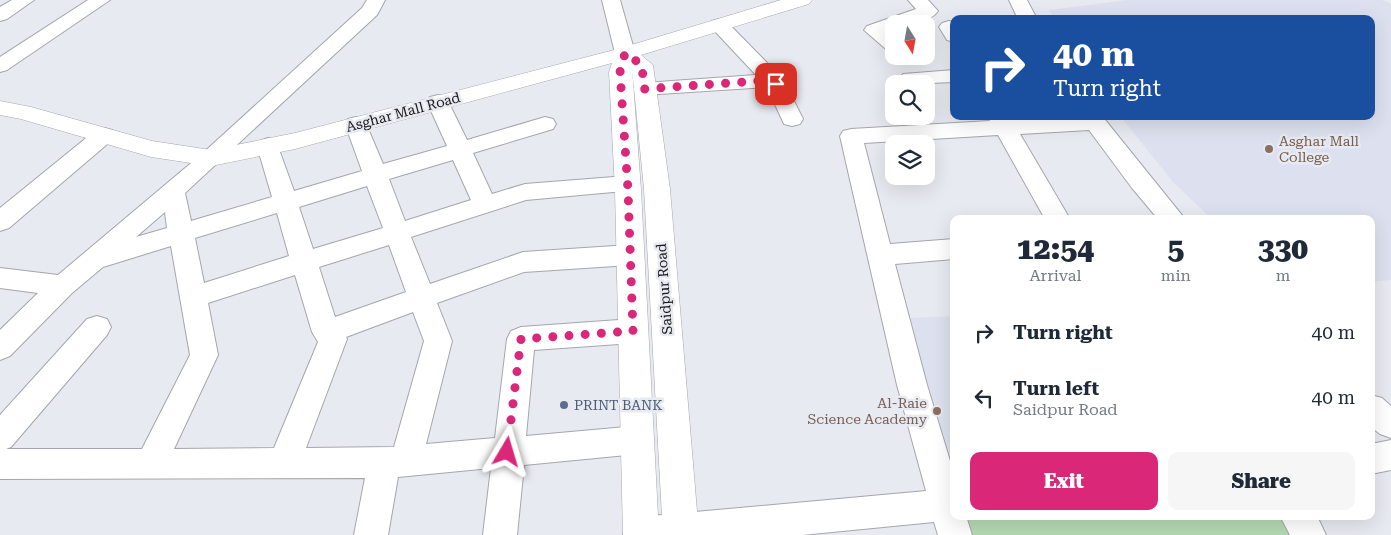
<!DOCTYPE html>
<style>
:root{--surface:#fff;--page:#f6f6f7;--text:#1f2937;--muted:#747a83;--accent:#db2777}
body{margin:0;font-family:"Roboto Serif",serif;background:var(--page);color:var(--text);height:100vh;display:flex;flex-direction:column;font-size:19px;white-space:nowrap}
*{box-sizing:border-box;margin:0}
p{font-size:16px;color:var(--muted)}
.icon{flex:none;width:28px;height:28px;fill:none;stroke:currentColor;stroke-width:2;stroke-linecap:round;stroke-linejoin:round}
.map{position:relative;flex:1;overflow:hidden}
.details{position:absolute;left:950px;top:215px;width:425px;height:305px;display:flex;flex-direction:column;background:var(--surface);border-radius:10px;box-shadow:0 5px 20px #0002}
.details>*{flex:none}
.banner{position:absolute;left:950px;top:15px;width:425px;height:105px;border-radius:10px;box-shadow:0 5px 20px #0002;background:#1a4fa0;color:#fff;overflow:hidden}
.needle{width:32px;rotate:169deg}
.buttons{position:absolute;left:885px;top:15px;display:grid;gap:10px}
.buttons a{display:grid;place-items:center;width:50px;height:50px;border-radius:10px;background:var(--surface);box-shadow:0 5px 20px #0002;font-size:25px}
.pin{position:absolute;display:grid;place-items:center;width:42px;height:42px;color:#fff;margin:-21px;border-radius:10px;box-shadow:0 2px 8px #0006}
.me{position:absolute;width:55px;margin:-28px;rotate:7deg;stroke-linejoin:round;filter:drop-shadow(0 0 4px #0008)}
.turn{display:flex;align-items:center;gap:18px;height:105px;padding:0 20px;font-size:22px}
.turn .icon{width:65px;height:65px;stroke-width:2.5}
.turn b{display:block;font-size:35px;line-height:42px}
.eta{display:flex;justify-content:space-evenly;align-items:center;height:85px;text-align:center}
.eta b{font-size:30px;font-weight:800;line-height:35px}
.primary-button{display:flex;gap:10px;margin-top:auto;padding:10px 20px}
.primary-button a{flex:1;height:58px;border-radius:10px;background:var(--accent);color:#fff;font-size:20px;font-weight:800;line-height:58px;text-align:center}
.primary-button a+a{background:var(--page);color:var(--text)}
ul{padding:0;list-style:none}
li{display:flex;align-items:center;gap:15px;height:65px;padding:0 20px}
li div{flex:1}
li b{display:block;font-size:19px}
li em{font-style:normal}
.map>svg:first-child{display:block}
.built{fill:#dde0ee}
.green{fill:#b5dab2}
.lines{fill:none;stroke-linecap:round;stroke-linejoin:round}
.minor-casing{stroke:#a5a6ad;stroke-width:2}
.major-casing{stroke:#a5a6ad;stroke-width:1}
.minor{fill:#fff;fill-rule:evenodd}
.major{fill:#fff;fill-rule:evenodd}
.route{stroke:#db2777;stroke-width:9;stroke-dasharray:0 16.2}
.education-dot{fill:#8d6e63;stroke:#e8eaf1;stroke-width:2}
.service-dot{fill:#5c6f8a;stroke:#e8eaf1;stroke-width:2}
.labels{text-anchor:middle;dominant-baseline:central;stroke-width:5;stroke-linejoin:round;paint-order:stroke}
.street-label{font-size:14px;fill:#17181a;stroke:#e8eaf1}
.education-label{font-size:14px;fill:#785e54;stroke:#e8eaf1;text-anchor:start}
.service-label{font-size:14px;fill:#4e5e75;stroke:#e8eaf1;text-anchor:start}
</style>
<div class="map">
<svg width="1391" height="535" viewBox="0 0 1391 535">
<rect width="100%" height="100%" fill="#e8eaf1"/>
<!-- built -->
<path class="built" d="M1128,0H1382L1391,4V280L1371,282V219H1212L1173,182L1120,116H1371V19H1055L1049,10Z
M954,316V504L896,319Z"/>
<!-- green -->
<path class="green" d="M946,505L954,516H1297L1309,535H955Z"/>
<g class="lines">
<!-- minor casing -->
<g class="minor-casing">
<path id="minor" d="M12,0H34L7,19L0,21V7Z
M88,0H110L7,70L0,72V57Z
M367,0H385L377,15L185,193L191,221L272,197L257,146L260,141L268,138L276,141L294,191L362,171L345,124L348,119L356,117L364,119L383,164L447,146L427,102L430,97L438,95L446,97L467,140L545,117L553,119L556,124L553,129L473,153L492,194L525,184L627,176L635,178L639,184L635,190L526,200L411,237L430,284L523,252L630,245L639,248L643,255L639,262L630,265L524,272L437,303L452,341L426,444L495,438L507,339L511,331L521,327L633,319L643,323L647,331L643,339L633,343L534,350L526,436L637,426L648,430L653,440L648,450L637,454L524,465L517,535H483L491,468L398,477L388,535H354L365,478L0,479V415L87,319L97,316L107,319L111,327L107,335L11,447L6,449H142L190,355L171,246L103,267L72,293L10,356L0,360V330L38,293L0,288V268L58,275L203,153L362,8ZM453,160L471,200L405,221L389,179ZM367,186L383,228L313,249L299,207ZM165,212L167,228L136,237ZM277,213L289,256L204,283L195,238ZM389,245L406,292L335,317L319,267ZM295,275L312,332L318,342L274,448L174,449L218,355L208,303ZM413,312L424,341L394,447L306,448L347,339L346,337Z
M602,0H620L635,53L632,57L625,59L618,57L615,53Z
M908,0H928L938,11C930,23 907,24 894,24V30L888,32L894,36V52L887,50L864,30L867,26L916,9Z
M1009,0H1027L1037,19H1018Z
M719,19L726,21L783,79L803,119L800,124L792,126L784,124L767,87L644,95L637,94L633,89L637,84L644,83L756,75L709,25L712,21Z
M949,21L954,22V42L947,40L939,27L942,23Z
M954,70V82L908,84L903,82L900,78L903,74Z
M987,116H1009L1011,120L1102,116L1185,219H1158L1132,188L1089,130L1020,134L1070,219H1045L998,135L864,143L890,244L954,239V259L895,264L927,385L954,474V516H966L972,535H938L934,522L802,535H623L628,522L640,517L926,491L897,385L840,136L843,131L851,129L990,121Z
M104,128L112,130L115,135L112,140L9,228L0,231V208L96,130Z
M1371,395L1382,398L1391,406V438L1380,434L1371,427Z
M1391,440V470L1371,474V444Z
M1280,516H1317L1326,535H1290Z"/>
</g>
<!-- major casing -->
<g class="major-casing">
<path id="major" d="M781,0H812L809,4L641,55L653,65L670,189L699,535H663L644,189L632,68L641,190L659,535H623L615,190L609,72L612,63L295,149L211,166L151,157L21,119L0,115V101L31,107L152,141L211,150L295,133L618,49Z"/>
</g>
<!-- minor -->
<use href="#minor" class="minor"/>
<!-- major -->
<use href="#major" class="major"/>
</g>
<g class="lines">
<!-- route -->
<path class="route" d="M507,452L521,339L633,331L628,190L620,72L625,53L642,65L644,89L772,80L776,84"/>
</g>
<!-- markers -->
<g class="education-dot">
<circle cx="1269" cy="149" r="5"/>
<circle cx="937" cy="411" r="5"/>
</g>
<circle class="service-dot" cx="564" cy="405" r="5"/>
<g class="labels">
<!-- street labels -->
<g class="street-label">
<text transform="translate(403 112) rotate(-15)">Asghar Mall Road</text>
<text transform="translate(664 289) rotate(-94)">Saidpur Road</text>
</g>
<!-- education labels -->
<g class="education-label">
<text x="1279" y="141">Asghar Mall<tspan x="1279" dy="16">College</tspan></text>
<text x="927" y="403" text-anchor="end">Al-Raie<tspan x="927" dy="16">Science Academy</tspan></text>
</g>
<!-- service labels -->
<g class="service-label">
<text x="574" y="405">PRINT BANK</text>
</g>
</g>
</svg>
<div class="buttons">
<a><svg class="needle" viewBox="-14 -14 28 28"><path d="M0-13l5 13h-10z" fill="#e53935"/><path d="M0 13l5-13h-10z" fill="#747a83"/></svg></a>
<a><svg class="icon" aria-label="search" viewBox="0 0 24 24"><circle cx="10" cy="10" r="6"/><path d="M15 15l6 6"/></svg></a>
<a><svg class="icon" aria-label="layers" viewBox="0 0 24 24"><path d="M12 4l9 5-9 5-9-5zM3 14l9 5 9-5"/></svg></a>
</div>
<div class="pin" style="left:776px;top:84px;background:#d93025"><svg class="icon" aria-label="arrive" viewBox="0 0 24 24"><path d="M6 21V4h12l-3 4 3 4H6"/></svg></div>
<svg class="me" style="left:507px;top:452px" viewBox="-20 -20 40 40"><path d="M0-17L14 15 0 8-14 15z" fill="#db2777" stroke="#fff" stroke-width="4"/></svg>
<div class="banner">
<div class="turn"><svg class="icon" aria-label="right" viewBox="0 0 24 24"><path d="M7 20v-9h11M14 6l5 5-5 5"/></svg><div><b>40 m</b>Turn right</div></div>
</div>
<section class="details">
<div class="eta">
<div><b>12:54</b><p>Arrival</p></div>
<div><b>5</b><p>min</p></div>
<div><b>330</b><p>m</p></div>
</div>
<ul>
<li><svg class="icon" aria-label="right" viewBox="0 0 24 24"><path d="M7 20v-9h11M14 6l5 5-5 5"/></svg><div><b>Turn right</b></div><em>40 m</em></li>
<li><svg class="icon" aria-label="left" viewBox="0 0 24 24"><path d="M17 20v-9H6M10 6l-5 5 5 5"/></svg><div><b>Turn left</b><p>Saidpur Road</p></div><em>40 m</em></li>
</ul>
<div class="primary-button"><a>Exit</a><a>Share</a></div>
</section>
</div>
